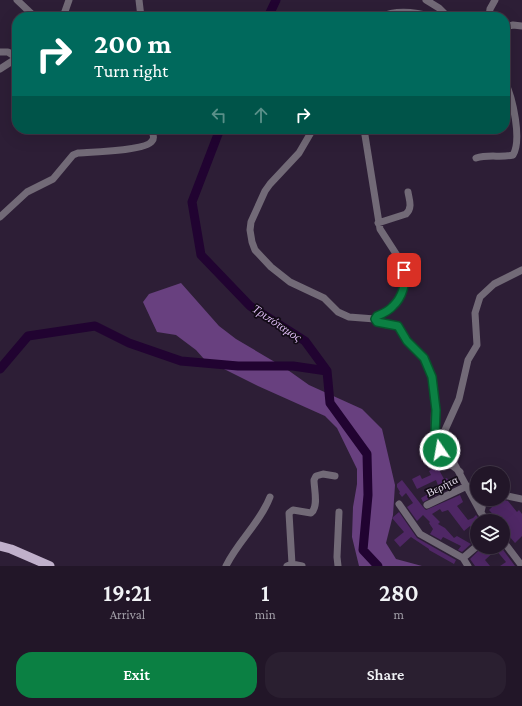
<!DOCTYPE html>
<meta charset="utf-8">
<style>
:root{--surface:#221628;--page:#2a1f30;--text:#f1f3f6;--muted:#a29fa8;--line:#3f3545;--accent:#0b8043}
body{margin:0;font-family:"Crimson Pro",serif;background:var(--page);color:var(--text);height:100vh;display:flex;flex-direction:column;font-size:15px;white-space:nowrap}
*{box-sizing:border-box;margin:0}
p{font-size:13px;color:var(--muted)}
.icon{flex:none;width:22px;height:22px;fill:none;stroke:currentColor;stroke-width:2;stroke-linecap:round;stroke-linejoin:round}
.map{position:relative;height:566px;overflow:hidden}
.panel{display:flex;flex-direction:column;background:var(--surface);flex:1}
.panel>*{flex:none}
.hud{position:absolute;left:12px;top:12px;width:498px;height:122px;border-radius:16px;box-shadow:0 4px 16px #0002,0 0 0 1px var(--line);background:#00695c;color:#fff;overflow:hidden}
.tools{position:absolute;left:470px;top:466px;display:grid;gap:8px}
.tools a{display:grid;place-items:center;width:40px;height:40px;border-radius:50%;background:var(--surface);box-shadow:0 4px 16px #0002,0 0 0 1px var(--line);font-size:20px}
.pin{position:absolute;display:grid;place-items:center;width:34px;height:34px;color:#fff;margin:-17px;border-radius:8px;box-shadow:0 2px 6px #0006}
.me{position:absolute;width:44px;margin:-22px;rotate:348deg;stroke-linejoin:round;filter:drop-shadow(0 0 3px #0008)}
.turn{display:flex;align-items:center;gap:14px;height:84px;padding:0 16px;font-size:18px}
.turn .icon{width:52px;height:52px;stroke-width:2.5}
.turn b{display:block;font-size:28px;line-height:34px}
.lanes{display:flex;align-items:center;height:38px;padding:0 16px;background:#0003;justify-content:center;gap:20px;direction:ltr}
.lanes .off{opacity:.35}
.eta{display:flex;justify-content:space-evenly;align-items:center;height:68px;text-align:center}
.eta b{font-size:24px;font-weight:600;line-height:28px}
.action{display:flex;gap:8px;margin-top:auto;padding:8px 16px}
.action a{flex:1;height:46px;border-radius:16px;background:var(--accent);color:#fff;font-size:16px;font-weight:600;line-height:46px;text-align:center}
.action a+a{background:var(--page);color:var(--text)}
.map>svg:first-child{display:block}
.forest{fill:#68407f}
.lines{fill:none;stroke-linecap:round;stroke-linejoin:round}
.river{stroke:#210331;stroke-width:9}
.building{fill:#4f2765}
.minor{stroke:#726a77;stroke-width:7}
.major{stroke:#c0b0cb;stroke-width:9}
.route-casing{stroke:#07532c;stroke-width:10}
.route{stroke:#0b8043;stroke-width:7}
.labels{text-anchor:middle;dominant-baseline:central;stroke-width:3.5;stroke-linejoin:round;paint-order:stroke}
.street-label{font-size:11px;fill:#e3daea;stroke:#120b16}
.water-label{font-size:12px;font-style:italic;fill:#e0bef6;stroke:#120b16}
</style>
<div class="map">
<svg width="522" height="566" viewBox="0 0 522 566">
<rect width="100%" height="100%" fill="#2d1e36"/>
<!-- forest -->
<path class="forest" d="M181,283L219,326L236,339L285,368L309,385L362,409L382,429L395,485L393,515L386,543L396,559L422,566H359L352,537L353,507L357,484V469L337,428L325,416L258,386L204,359L196,350L176,335L157,332L143,302L149,294Z"/>
<g class="lines">
<!-- river -->
<path class="river" d="M268,17L276,0
M220,129L192,202L201,255L250,306L305,341L327,371L330,403L367,454L368,495L363,550L378,566
M0,369L28,336L95,326L129,343L181,361L238,366H293L327,371"/>
</g>
<!-- building -->
<path class="building" d="M437,466L444,479L447,478L452,487L423,502L421,498L439,488L436,480L417,489L412,479L420,475L422,479L431,475L429,471Z
M402,480L423,507L426,510L460,495L463,502L457,506L468,520L473,518L476,515L481,521H477V535L470,526L464,531L448,510L442,512L440,509L432,514L440,522L438,524L445,528L454,538L457,536L471,544L462,552L458,550L461,546L443,537L441,540L430,534L433,529L429,523L430,522L423,515L417,521L407,507L413,503L406,493L402,497L399,493L400,492L397,487V484Z
M500,499L508,501L517,512L519,510L522,514V536L515,543L503,529V521H499L489,510Z
M399,512L417,538L456,560L454,564L429,550V549L411,537L400,547L394,540L404,532L392,518Z
M482,547H501L515,566H500L506,562L496,550L485,560L490,566H475L470,559Z"/>
<g class="lines">
<!-- minor -->
<path class="minor" d="M17,0L35,17
M139,0L141,17
M426,0L439,8L448,17
M63,17L69,0
M380,17C397,9 416,12 433,17
M489,17L490,9L495,0
M505,27L513,25L522,26
M0,52H8L17,58
M0,69L17,58
M313,129L299,153L270,184L265,191L251,222L250,230L252,242L255,250L271,267L290,282L324,298L338,312L349,317L375,319
M364,129L380,229L400,260L406,277L402,293L394,306L377,316L375,319C380,326 390,325 398,326C402,331 404,337 408,342C418,353 428,361 432,376C440,402 426,436 444,458C448,463 455,467 460,472
M476,158C489,154 501,158 513,155C522,140 513,98 505,82
M0,217L27,192L53,179L73,155L78,153C90,152 146,151 152,141C155,138 153,133 151,129
M378,223L406,214C413,208 409,199 408,192
M503,495L522,499
M399,504L420,534L463,558L468,566
M427,505L467,486
M481,512L484,499
M488,521L481,513L449,454L446,443L445,430L459,399L468,360L477,345L475,313L480,297L494,284L522,270
M503,541L522,566
M463,558L477,546
M292,564L289,513L293,510L311,513C319,507 314,489 314,480L316,476L323,474L335,476
M226,566C238,541 260,523 270,497
M287,566L292,564L302,566
M338,566L337,557L339,512"/>
<!-- major -->
<path class="major" d="M0,546L11,549L50,566"/>
</g>
<g class="lines">
<!-- route casing -->
<g class="route-casing">
<path id="route" d="M404,270C407,282 402,298 393,306C389,311 382,314 377,316L375,319L377,322L398,326L407,341L424,358L432,377L436,410L435,435L440,450"/>
</g>
<!-- route -->
<use href="#route" class="route"/>
</g>
<g class="labels">
<!-- street labels -->
<g class="street-label">
<text transform="translate(442 486) rotate(-26)">Βερήτα</text>
</g>
<!-- water labels -->
<g class="water-label">
<text transform="translate(277 323) rotate(34)">Τριπόταμος</text>
</g>
</g>
</svg>
<div class="tools">
<a><svg class="icon" aria-label="sound" viewBox="0 0 24 24"><path d="M4 9h4l5-4v14l-5-4H4zM17 9q2 3 0 6"/></svg></a>
<a><svg class="icon" aria-label="layers" viewBox="0 0 24 24"><path d="M12 4l9 5-9 5-9-5zM3 14l9 5 9-5"/></svg></a>
</div>
<div class="pin" style="left:404px;top:270px;background:#d93025"><svg class="icon" aria-label="arrive" viewBox="0 0 24 24"><path d="M6 21V4h12l-3 4 3 4H6"/></svg></div>
<svg class="me" style="left:440px;top:450px" viewBox="-20 -20 40 40"><circle r="17" fill="#0b8043" stroke="#fff" stroke-width="3"/><path d="M0-11L8 9 0 5-8 9z" fill="#fff"/></svg>
<div class="hud">
<div class="turn"><svg class="icon" aria-label="right" viewBox="0 0 24 24"><path d="M7 20v-9h11M14 6l5 5-5 5"/></svg><div><b>200 m</b>Turn right</div></div>
<div class="lanes"><svg class="icon off" aria-label="left" viewBox="0 0 24 24"><path d="M17 20v-9H6M10 6l-5 5 5 5"/></svg><svg class="icon off" aria-label="ahead" viewBox="0 0 24 24"><path d="M12 20V5M6 11l6-6 6 6"/></svg><svg class="icon" aria-label="right" viewBox="0 0 24 24"><path d="M7 20v-9h11M14 6l5 5-5 5"/></svg></div>
</div>
</div>
<section class="panel">
<div class="eta">
<div><b>19:21</b><p>Arrival</p></div>
<div><b>1</b><p>min</p></div>
<div><b>280</b><p>m</p></div>
</div>
<div class="action"><a>Exit</a><a>Share</a></div>
</section>
